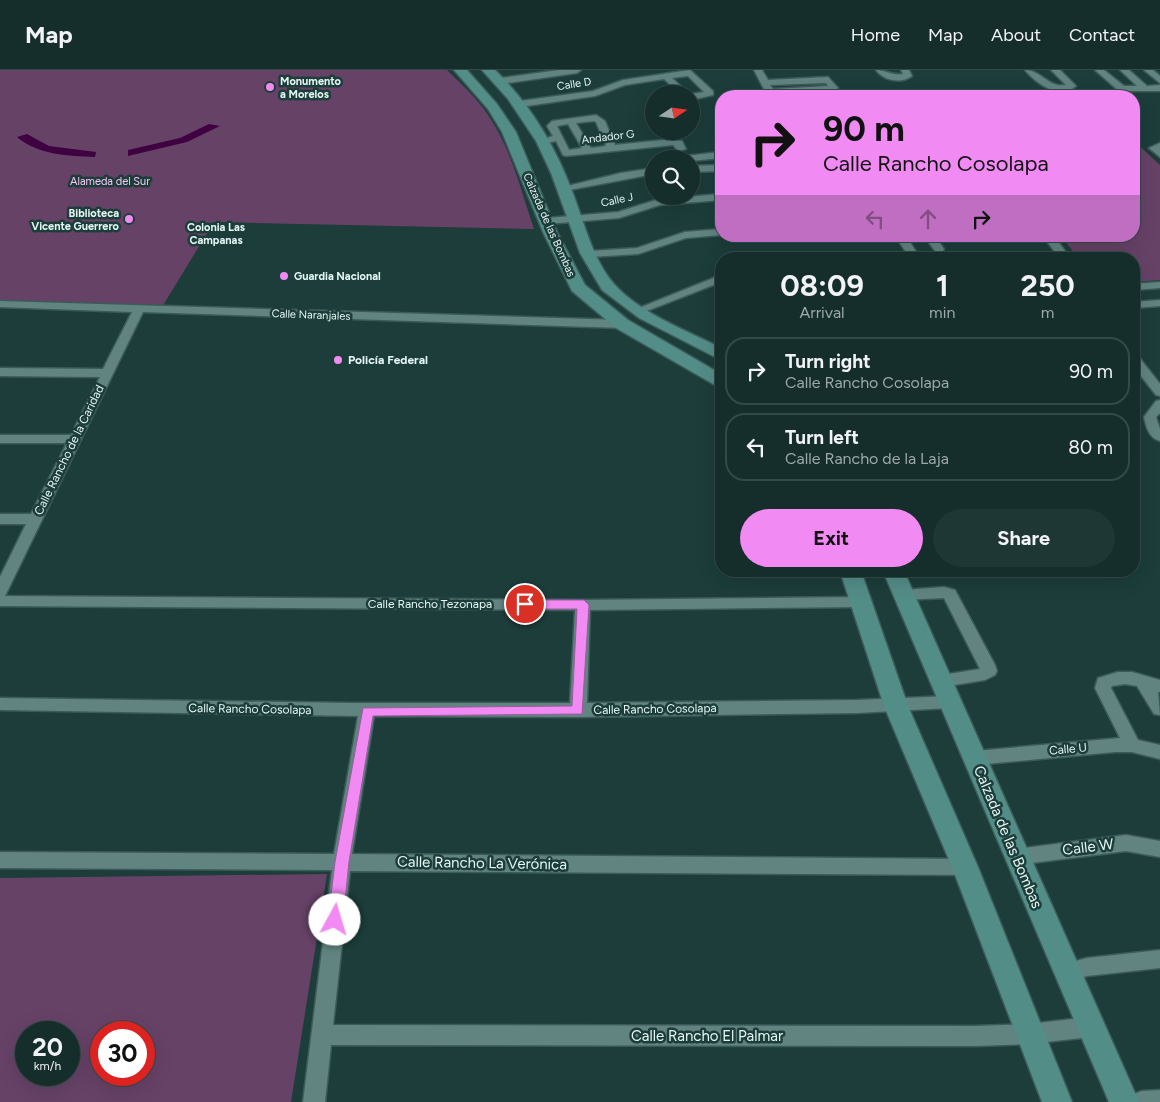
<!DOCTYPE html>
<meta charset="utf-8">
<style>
:root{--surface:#152e2c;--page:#1e3634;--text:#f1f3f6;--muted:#9da8a9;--line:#344a48;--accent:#f18af3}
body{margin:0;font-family:Figtree,sans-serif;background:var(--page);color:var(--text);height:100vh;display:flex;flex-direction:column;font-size:19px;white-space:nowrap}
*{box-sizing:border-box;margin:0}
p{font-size:16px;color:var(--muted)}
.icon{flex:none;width:28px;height:28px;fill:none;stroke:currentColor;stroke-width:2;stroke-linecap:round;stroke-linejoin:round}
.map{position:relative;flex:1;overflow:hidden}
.sheet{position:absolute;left:715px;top:182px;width:425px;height:325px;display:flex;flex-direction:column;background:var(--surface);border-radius:20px;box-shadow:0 5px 20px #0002,0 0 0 1px var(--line)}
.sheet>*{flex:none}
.top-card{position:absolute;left:715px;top:20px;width:425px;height:152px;border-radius:20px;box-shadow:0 5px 20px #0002,0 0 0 1px var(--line);background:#f18af3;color:#111;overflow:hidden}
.needle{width:32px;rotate:77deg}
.buttons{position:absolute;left:645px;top:15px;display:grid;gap:10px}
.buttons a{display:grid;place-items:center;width:55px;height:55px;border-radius:50%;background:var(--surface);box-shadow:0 5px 20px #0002,0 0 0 1px var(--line);font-size:25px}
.speed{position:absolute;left:15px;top:951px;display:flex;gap:10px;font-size:25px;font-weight:700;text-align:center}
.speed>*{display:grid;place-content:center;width:65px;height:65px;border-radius:50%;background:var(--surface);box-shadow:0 5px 20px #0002,0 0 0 1px var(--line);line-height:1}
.speed small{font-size:12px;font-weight:400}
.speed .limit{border:8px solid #d22;background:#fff;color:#111}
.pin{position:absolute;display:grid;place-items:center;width:42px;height:42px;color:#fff;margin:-21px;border:2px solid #fff;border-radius:50%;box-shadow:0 1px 5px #0007}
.me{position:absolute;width:55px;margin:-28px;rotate:6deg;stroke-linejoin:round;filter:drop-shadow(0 0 4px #0008)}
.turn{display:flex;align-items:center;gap:18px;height:105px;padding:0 25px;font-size:22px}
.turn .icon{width:65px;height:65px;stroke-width:2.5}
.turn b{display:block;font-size:35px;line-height:42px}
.lanes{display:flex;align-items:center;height:48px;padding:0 25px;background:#0003;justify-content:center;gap:25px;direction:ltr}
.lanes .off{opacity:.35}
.eta{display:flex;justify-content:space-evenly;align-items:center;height:85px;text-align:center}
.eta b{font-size:30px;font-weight:700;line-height:35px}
.button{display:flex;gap:10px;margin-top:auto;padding:10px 25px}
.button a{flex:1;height:58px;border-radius:30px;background:var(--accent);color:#111;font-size:20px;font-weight:700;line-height:58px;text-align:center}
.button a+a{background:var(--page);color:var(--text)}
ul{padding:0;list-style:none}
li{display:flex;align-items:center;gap:15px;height:68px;margin:0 10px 8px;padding:0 15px;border:2px solid var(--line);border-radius:20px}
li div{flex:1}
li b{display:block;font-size:19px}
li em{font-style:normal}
header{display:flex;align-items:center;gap:30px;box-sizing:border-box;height:70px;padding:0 25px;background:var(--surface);border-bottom:1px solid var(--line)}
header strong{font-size:24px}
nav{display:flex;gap:28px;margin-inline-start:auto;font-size:18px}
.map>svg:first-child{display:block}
.green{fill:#664267;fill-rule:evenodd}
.water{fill:#400142}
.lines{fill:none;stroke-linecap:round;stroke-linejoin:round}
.street-casing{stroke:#3c5b58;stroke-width:3}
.secondary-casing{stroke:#3c5b58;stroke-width:3}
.street{fill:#618480;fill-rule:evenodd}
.secondary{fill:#538d88;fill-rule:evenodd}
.route{fill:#f18af3;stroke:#9d5a9e}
.poi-dot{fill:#f18af3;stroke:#1c3d3a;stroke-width:2}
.labels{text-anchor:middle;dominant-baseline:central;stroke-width:5;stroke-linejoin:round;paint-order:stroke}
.far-poi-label{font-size:11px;font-weight:bold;fill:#e4f6f4;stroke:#1c3d3a;text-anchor:start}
.far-street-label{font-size:11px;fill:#e4f6f4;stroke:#1c3d3a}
.far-park-label{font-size:11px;fill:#f9c5f9;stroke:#1c3d3a}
.far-neighbourhood-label{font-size:11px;font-weight:bold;fill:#e4f6f4;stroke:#1c3d3a}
.poi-label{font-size:12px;font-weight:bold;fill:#e4f6f4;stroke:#1c3d3a;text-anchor:start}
.street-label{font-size:12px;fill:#e4f6f4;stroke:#1c3d3a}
.near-street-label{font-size:15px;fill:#e4f6f4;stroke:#1c3d3a}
</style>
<header>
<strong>Map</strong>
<nav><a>Home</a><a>Map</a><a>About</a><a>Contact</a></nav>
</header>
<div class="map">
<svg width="1160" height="1032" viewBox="0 0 1160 1032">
<rect width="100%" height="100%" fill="#1c3d3a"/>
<!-- green -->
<path class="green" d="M0,0H447C462,15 477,28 488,45C511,78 521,121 534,159L214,152L162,237L0,231Z
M1134,71L1160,95V210L1134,212V189H1079L1061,166H1134Z
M327,804L291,1032H0V808ZM69,962V1005H26V962ZM144,962V1005H101V962Z"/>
<!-- water -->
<path class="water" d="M209,54L220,56L187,72L128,86V80L180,68Z
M27,64L49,76L96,82L95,87C69,86 38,85 17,67Z"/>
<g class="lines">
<!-- street casing -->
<g class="street-casing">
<path id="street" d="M559,0H581L577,3L501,14L497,11L501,8Z
M690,0L713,21V25L691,30V24L704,22L688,6L672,8L689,24H680L664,9L625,15L595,26L520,37L516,34L520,31L593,21L623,10Z
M754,0H762L768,10L828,7L838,18L834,21L772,25L766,23ZM826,13L828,16L773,19L770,15Z
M876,0C886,0 892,6 903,4L901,0H909L912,6C901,14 884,11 876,0Z
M1025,0C1041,0 1048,18 1066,15L1051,0H1060L1076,16C1059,30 1037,14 1025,0Z
M1095,0H1104L1124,16H1137L1120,0H1129L1147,16L1160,15V21H1119Z
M1144,0H1153L1160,6V13Z
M596,45L605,51L615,75L673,69L682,71L686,79L678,81L673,75L566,86L563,85L556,71L542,74L537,71L553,66L547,56L552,51ZM594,51L596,52L606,76L591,78L576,53ZM568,54L582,78L569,80L557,56Z
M1160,73V87L1149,78Z
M721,82V88L691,91V89H680L685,86Z
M721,95V101L691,102V96Z
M654,98V104L564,121L559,118L621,103Z
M721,124V130L660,135L619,148L547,154L542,151L547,148L618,142L659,129Z
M721,159V165L686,168L638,184L590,187L585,184L590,181L637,178L685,162Z
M895,166H906L917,183L916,185H908Z
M924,166H935L944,179L943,181H935Z
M1043,166H1054L1071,189H1060Z
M721,205V212L644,242L640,243L634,240Z
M1160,212V218L1134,220V214Z
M1160,230V236L1134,238V232Z
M0,231L622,250L628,254L622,258L143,242L5,526L583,530L860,527L865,528L868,532L865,536L860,537L590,540L587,633L857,630L950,626L956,627L958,632L956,637L950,638L857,643L578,647L374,646L352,784L965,789L972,791L974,797L972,803L965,805L350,801L333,955L975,956L1028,954L1091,947L1098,950L1101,957L1098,964L1091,967L1028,974L975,976L331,975L325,1032H303L332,800L0,798V782L334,784L358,646L0,640V628L351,633H570L575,540L0,536V507L26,454H0V444H31L67,373H0V365H71L100,307L0,306V298L103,299L132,242L0,237Z
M1134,285L1138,286L1160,314V326L1156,325L1134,297Z
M1160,330V343L1156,347L1160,359V371C1149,368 1146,357 1144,347L1156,331Z
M944,517L955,520L995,595L997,601L995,605L985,610L942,617L936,615L934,611L936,607L942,605L980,599L944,528L903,530L898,529L895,525L898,521L903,520Z
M1118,602H1132L1160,610V622H1158L1160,645L1154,644L1137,616L1125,614L1112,616L1111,618L1138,670L1160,675V689L1132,682H1115L975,695L969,693L966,688L969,683L975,681L1120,668L1095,618L1098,608Z
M1126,765L1160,771V787L1126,781L1016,795L1009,793L1007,787L1009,781L1016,779Z
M1160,880V898L1087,906L1067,911L1060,909L1057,902L1060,895L1087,888Z
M1160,1020V1032H1131L1134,1024L1142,1021Z"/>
</g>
<!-- secondary casing -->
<g class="secondary-casing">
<path id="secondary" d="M454,0H467L497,34L516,62L557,162L585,215L628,250L721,304V316L715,315L616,258L572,221L543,162L502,62L488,39Z
M482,0H495C530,34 555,75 572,121C584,151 592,189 614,214C641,244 686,260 721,278V290L639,248L602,220L580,183L551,103L536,71L508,29Z
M840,501H861L908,636L978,797L1072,1032H1042L952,797L884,636Z
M883,501H904L1139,1032H1109Z"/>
</g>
<!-- street -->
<use href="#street" class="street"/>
<!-- secondary -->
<use href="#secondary" class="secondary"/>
</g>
<!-- route -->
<path class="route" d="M525,530H584L589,535L582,644L373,646L349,792L343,850L341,854L335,856L330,854L328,850L335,792L363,638L572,636L577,539H525L519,534Z"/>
<!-- markers -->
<g class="poi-dot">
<circle cx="270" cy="17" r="5"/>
<circle cx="129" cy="149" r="5"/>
<circle cx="284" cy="206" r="5"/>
<circle cx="338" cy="290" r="5"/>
</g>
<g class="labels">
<!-- far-poi labels -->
<g class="far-poi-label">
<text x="280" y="11">Monumento<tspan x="280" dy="13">a Morelos</tspan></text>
<text x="119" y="143" text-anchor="end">Biblioteca<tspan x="119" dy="13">Vicente Guerrero</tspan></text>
<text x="294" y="206">Guardia Nacional</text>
</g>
<!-- far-street labels -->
<g class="far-street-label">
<text transform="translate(574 14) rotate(-9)">Calle D</text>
<text transform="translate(608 67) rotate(-7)">Andador G</text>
<text transform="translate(617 130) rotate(-12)">Calle J</text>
<text transform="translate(549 155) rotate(66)">Calzada de las Bombas</text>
<text transform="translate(311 245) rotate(2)">Calle Naranjales</text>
</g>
<!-- far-park labels -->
<g class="far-park-label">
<text x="110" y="111">Alameda del Sur</text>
</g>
<!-- far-neighbourhood labels -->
<g class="far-neighbourhood-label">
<text x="216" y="157">Colonia Las<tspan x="216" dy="13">Campanas</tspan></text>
</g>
<!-- poi labels -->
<g class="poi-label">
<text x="348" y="290">Policía Federal</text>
</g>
<!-- street labels -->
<g class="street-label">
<text transform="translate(69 380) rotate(-64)">Calle Rancho de la Caridad</text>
<text x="430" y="534">Calle Rancho Tezonapa</text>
<text transform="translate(250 639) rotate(1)">Calle Rancho Cosolapa</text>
<text transform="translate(655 639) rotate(-1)">Calle Rancho Cosolapa</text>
<text transform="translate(1068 679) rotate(-5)">Calle U</text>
</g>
<!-- near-street labels -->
<g class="near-street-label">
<text transform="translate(1008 767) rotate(67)">Calzada de las Bombas</text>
<text transform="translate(1088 777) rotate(-7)">Calle W</text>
<text transform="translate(482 793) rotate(1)">Calle Rancho La Verónica</text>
<text x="707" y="966">Calle Rancho El Palmar</text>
</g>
</g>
</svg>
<div class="buttons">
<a><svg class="needle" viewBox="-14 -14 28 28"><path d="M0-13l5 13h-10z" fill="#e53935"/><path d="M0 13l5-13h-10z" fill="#9da8a9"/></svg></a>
<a><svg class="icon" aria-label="search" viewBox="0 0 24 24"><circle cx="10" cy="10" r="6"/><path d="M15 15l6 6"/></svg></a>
</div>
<div class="speed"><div>20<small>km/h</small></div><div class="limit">30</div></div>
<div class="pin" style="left:525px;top:534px;background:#d93025"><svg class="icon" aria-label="arrive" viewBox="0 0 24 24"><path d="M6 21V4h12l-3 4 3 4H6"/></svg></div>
<svg class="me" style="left:335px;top:850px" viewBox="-20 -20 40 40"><circle r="19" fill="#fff"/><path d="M0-13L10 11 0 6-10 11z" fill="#f18af3"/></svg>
<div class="top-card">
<div class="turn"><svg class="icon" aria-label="right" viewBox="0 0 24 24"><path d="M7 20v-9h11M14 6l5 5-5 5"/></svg><div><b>90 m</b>Calle Rancho Cosolapa</div></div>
<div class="lanes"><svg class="icon off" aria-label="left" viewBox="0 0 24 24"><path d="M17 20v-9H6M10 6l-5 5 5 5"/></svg><svg class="icon off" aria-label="ahead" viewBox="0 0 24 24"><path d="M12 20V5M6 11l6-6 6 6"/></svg><svg class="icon" aria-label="right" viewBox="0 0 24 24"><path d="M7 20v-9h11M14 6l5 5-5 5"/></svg></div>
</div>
<section class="sheet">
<div class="eta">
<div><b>08:09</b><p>Arrival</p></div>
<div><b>1</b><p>min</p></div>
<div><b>250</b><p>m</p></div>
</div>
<ul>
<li><svg class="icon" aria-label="right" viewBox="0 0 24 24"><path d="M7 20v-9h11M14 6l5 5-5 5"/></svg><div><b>Turn right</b><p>Calle Rancho Cosolapa</p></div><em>90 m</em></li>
<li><svg class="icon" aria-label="left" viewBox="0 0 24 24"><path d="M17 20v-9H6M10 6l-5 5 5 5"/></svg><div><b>Turn left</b><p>Calle Rancho de la Laja</p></div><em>80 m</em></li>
</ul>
<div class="button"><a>Exit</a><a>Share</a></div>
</section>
</div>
